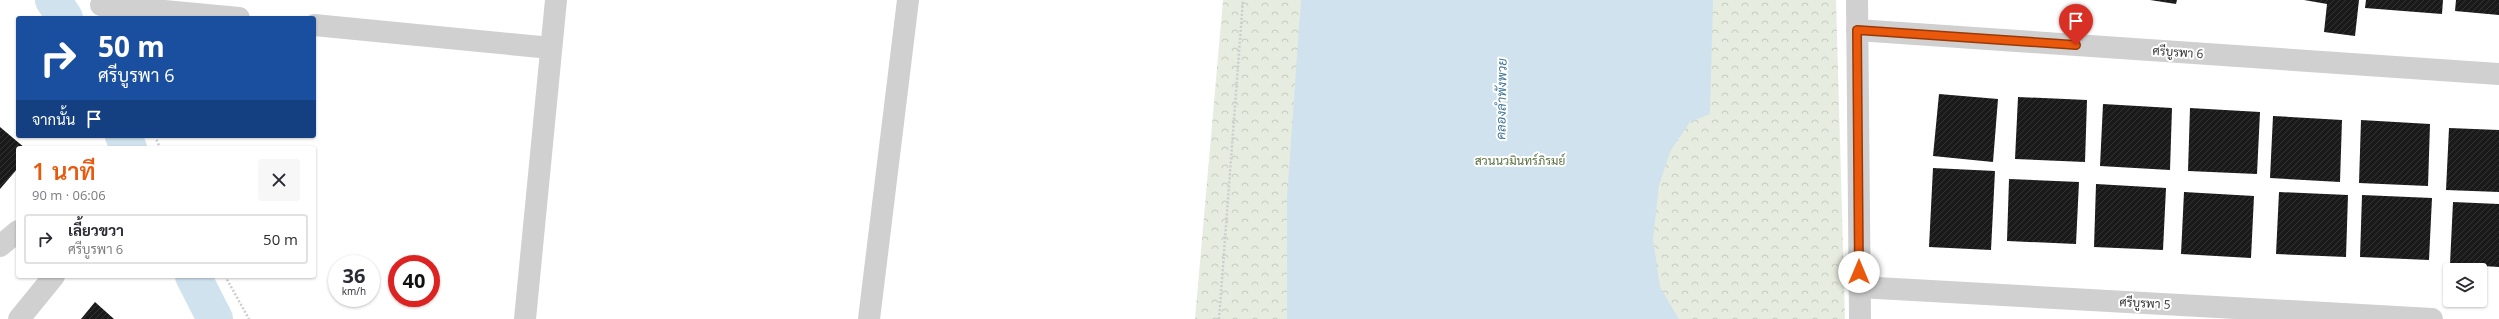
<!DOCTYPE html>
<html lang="th">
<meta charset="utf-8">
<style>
:root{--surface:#fff;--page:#f7f7f7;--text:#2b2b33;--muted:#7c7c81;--line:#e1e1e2;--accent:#ea580c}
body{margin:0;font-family:"Open Sans",Sarabun,sans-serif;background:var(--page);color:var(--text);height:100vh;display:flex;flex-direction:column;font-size:15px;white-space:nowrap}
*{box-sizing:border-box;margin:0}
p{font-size:13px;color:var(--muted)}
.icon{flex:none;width:22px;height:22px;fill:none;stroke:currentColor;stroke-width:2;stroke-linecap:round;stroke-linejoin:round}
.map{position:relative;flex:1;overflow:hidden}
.drawer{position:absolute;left:16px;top:146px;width:300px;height:132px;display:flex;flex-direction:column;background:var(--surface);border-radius:4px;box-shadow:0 1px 3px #0004}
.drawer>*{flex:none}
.hud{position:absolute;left:16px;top:16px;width:300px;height:122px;border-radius:4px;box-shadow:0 1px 3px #0004;background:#1a4fa0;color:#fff;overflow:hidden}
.buttons{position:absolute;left:2443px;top:263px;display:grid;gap:8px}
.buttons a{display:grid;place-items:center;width:44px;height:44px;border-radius:4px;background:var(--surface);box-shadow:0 1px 3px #0004;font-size:20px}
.speed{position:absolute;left:328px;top:255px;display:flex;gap:8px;font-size:20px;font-weight:700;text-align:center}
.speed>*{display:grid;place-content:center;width:52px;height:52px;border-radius:50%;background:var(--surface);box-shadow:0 1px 3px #0004;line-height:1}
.speed small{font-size:10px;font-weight:400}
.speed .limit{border:6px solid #d22;background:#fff;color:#111}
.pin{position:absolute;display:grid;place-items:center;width:34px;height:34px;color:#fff;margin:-41px -17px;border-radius:50% 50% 50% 0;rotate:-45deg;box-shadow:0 0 4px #0007}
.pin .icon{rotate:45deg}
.me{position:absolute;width:44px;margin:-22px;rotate:0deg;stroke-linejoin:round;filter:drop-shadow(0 0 3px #0008)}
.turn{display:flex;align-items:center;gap:14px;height:84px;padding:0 16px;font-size:18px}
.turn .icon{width:52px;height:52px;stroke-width:2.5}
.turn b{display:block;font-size:28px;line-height:34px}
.then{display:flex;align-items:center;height:38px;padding:0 16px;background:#0003;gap:8px;font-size:15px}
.round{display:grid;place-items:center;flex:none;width:42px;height:42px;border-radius:4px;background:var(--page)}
.head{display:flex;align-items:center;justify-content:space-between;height:68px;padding:0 16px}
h1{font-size:24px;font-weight:600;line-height:30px;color:var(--accent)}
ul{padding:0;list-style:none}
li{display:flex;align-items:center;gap:12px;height:50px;margin:0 8px 6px;padding:0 8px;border:2px solid var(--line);border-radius:4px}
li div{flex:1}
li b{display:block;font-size:15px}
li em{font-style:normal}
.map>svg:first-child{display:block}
.park{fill:url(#park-crowns)}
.water{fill:#cfe2ee}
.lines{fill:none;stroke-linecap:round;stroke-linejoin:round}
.canal{stroke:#cfe2ee;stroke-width:36}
.building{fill:url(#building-hatch)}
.path{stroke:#cdcdcd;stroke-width:2.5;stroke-dasharray:2 2;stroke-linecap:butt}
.minor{stroke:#d0d0d0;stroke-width:22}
.tertiary{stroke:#d0d0d0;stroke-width:22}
.route-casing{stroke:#983908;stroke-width:10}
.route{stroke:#ea580c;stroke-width:7}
.labels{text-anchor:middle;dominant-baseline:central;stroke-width:4;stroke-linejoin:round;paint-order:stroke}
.street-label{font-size:12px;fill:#333;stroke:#fff}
.park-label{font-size:12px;fill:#56703f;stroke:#fff}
.water-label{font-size:13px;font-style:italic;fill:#3f7597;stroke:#fff}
</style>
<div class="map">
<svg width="2499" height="319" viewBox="0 0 2499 319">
<defs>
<pattern id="park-crowns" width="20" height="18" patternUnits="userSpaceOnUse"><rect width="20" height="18" fill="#e6ecdf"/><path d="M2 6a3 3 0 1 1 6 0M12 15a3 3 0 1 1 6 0" fill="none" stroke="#c6cbc0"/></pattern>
<pattern id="building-hatch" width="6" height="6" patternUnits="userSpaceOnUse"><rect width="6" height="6" fill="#1a1a1a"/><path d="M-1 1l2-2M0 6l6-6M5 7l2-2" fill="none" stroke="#333"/></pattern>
</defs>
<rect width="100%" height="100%" fill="#fff"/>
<!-- park -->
<path class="park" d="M1223,0H1836L1845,319H1195Z"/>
<!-- water -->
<path class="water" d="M1301,0H1713L1710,114L1690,122L1671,150L1659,185L1653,239L1660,287L1679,319H1287V197Z"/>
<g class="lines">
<!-- canal -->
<path class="canal" d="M53,0L65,18
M123,136L129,148
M193,276L215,319"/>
</g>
<!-- building -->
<path class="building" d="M2150,0H2177L2176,4Z
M2304,0H2359L2355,36L2324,32L2327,4Z
M2366,0H2443L2442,14L2365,8Z
M2456,0H2499V15L2455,11Z
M1939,94L1998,99L1993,162L1933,156Z
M2018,97L2087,100L2085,162L2015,159Z
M2103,104L2172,108L2170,170L2100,166Z
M2190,108L2260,112L2257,174L2188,171Z
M2273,116L2342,120L2340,182L2270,178Z
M2361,120L2430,124L2428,186L2359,183Z
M0,127L25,148H18V168L0,189Z
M2449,128L2499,130V192L2446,190Z
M1933,168L1995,171L1991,250L1929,247Z
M2009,179L2079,182L2076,244L2007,241Z
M2096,184L2166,188L2163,250L2094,247Z
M2184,192L2254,196L2251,258L2181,254Z
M2279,192L2348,195L2346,257L2276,254Z
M2362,195L2432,198L2429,260L2360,257Z
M2453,202L2499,204V267L2450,264Z
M95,302L114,319H81Z"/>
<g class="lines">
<!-- path -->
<path class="path" d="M155,136L160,148
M225,276L249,319
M1219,319L1243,0"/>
<!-- minor -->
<path class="minor" d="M101,5L239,18
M314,25L551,48
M1857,30L2499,74
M0,246L18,231
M1859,287L2432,319
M19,319L54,276
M525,319L556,0
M869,319L908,0"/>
<!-- tertiary -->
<path class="tertiary" d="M1857,0L1860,319"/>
</g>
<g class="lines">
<!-- route casing -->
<g class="route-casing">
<path id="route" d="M1859,272L1857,30L2076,45"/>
</g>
<!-- route -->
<use href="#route" class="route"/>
</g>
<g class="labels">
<!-- street labels -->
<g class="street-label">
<text transform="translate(2178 52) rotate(4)">ศรีบูรพา 6</text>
<text transform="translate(2145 303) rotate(3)">ศรีบูรพา 5</text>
</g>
<!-- park labels -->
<g class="park-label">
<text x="1520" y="160">สวนนวมินทร์ภิรมย์</text>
</g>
<!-- water labels -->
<g class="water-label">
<text transform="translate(1501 99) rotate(-89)">คลองลำพังพวย</text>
</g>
</g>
</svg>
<div class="buttons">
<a><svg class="icon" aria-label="layers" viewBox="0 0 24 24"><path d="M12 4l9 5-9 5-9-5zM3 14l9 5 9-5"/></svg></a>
</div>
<div class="speed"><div>36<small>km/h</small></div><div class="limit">40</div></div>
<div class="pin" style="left:2076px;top:45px;background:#d93025"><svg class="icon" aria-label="arrive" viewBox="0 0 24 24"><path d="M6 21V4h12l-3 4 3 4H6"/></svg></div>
<svg class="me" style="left:1859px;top:272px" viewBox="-20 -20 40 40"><circle r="19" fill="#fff"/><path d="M0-13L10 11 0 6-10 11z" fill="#ea580c"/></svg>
<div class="hud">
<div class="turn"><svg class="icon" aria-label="right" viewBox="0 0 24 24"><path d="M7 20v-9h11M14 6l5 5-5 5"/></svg><div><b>50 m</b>ศรีบูรพา 6</div></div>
<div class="then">จากนั้น<svg class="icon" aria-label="arrive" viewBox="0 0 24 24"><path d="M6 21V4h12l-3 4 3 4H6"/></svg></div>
</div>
<section class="drawer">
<div class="head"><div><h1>1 นาที</h1><p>90 m · 06:06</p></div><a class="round"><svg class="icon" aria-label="close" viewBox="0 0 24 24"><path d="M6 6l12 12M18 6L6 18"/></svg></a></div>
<ul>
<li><svg class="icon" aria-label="right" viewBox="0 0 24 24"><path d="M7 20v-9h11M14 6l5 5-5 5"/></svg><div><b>เลี้ยวขวา</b><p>ศรีบูรพา 6</p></div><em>50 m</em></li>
</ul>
</section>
</div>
